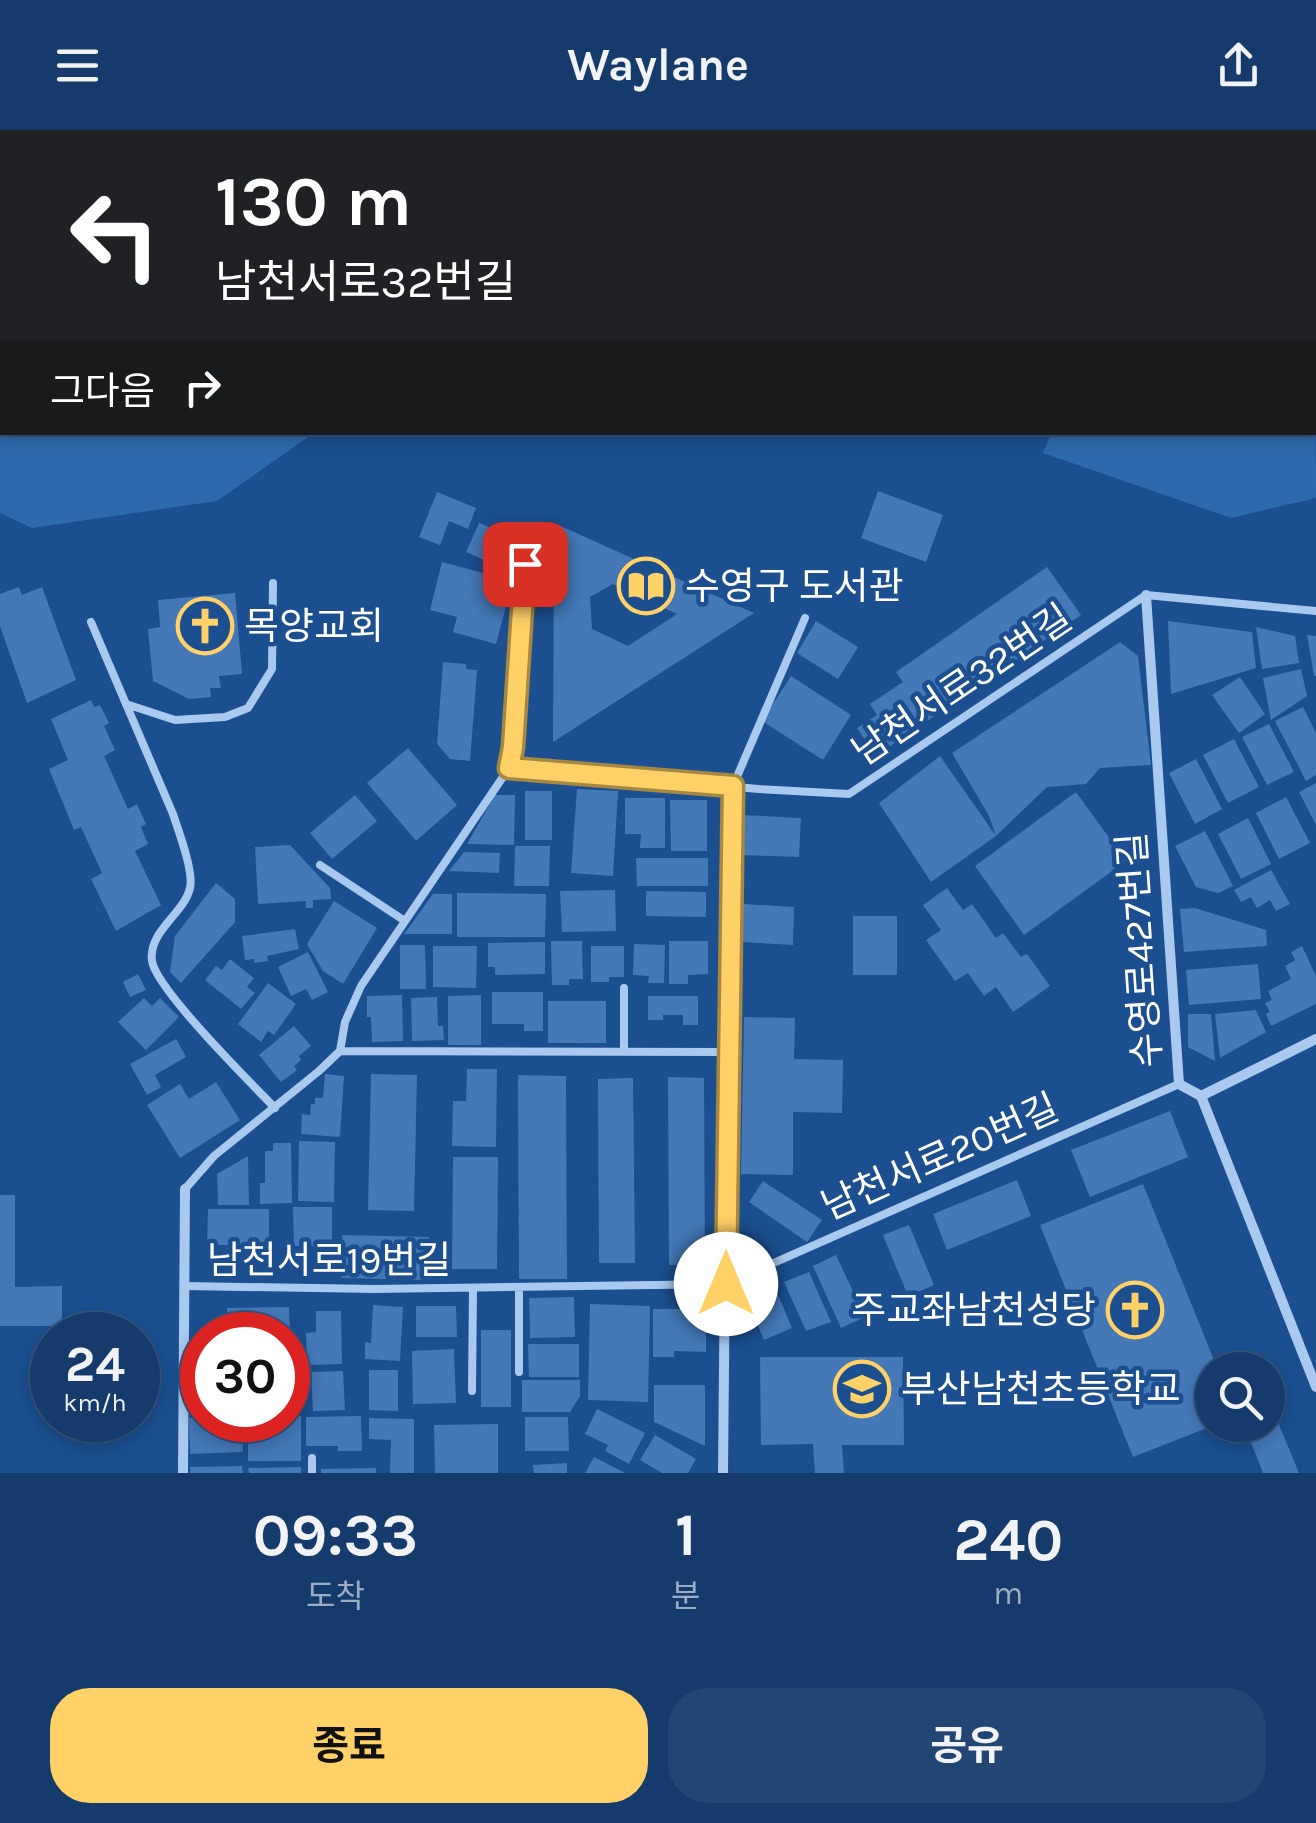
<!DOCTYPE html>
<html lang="ko">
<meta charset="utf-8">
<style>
:root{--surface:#143b6b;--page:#214673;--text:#f1f3f6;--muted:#9dadc1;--line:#33557e;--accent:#ffd166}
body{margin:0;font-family:Karla,"Noto Sans KR",sans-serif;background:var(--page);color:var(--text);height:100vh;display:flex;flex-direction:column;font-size:38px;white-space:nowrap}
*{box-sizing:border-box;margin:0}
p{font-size:32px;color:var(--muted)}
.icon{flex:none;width:55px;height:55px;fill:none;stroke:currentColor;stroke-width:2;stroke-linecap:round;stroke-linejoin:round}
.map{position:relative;height:1343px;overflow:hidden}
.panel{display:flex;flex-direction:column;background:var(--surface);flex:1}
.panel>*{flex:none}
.banner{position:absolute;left:0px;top:0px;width:1318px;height:305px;box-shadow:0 5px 15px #0003,0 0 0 2px var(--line);background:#202124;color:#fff;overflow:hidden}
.controls{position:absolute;left:1195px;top:1222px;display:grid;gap:20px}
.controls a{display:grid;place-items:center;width:90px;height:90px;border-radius:50%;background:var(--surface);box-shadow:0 5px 15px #0003,0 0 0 2px var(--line);font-size:50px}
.speed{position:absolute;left:30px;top:1182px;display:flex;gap:20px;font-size:50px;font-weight:700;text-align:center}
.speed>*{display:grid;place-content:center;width:130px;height:130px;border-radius:50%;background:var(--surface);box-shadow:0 5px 15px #0003,0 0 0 2px var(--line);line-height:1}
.speed small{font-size:25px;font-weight:400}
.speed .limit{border:15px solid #d22;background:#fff;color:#111}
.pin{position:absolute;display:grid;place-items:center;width:85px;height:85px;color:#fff;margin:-42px;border-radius:20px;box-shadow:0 5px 15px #0006}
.me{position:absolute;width:110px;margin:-55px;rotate:0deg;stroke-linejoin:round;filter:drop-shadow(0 0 8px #0008)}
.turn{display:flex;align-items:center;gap:35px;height:210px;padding:0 50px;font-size:45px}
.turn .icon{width:130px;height:130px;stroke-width:2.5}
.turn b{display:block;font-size:70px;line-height:85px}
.then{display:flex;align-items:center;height:95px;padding:0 50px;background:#0003;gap:20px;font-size:38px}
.eta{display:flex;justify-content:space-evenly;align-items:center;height:170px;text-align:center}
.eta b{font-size:60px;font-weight:700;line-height:70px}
.primary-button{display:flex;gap:20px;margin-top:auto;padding:20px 50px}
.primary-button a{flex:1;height:115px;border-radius:40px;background:var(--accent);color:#111;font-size:40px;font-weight:700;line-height:115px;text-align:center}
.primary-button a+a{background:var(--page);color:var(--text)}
header{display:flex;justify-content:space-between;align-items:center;height:130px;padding:0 50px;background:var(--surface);font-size:45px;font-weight:700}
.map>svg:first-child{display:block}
.green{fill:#2e69ad}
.building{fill:#4478b7;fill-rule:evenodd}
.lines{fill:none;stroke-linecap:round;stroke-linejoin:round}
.service{stroke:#a9c9ee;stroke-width:8}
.minor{stroke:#a9c9ee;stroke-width:10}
.route-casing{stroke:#a68842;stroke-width:25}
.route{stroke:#ffd166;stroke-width:18}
.labels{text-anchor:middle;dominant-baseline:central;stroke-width:9;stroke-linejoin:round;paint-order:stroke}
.poi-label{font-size:38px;fill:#fff;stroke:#1b4f8f;text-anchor:start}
.street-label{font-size:38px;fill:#fff;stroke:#1b4f8f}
</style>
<header><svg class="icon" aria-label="menu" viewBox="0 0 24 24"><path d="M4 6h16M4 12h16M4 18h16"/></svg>Waylane<svg class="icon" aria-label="share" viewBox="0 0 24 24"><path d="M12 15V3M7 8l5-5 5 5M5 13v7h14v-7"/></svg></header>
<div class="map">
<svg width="1316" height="1343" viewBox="0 0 1316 1343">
<rect width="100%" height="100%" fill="#1b4f8f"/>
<!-- green -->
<path class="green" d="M0,0H972L971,2H2V302L314,303L217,371L32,398L0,383Z
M1315,155L1316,368L1231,388L1043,323L1051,303L1315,302Z"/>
<!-- building -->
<path class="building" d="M878,361L943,385L926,432L861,408Z
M437,362L476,378L468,399L449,391L440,415L419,407Z
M479,393L513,407L500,437L466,422Z
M554,393L754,483L553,612ZM613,454L677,484L628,516L592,499L590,467Z
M442,432L513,451L496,514L453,502L457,487L430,480Z
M1047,437L1081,485L876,626L857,598L877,585L870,574L903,552L896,542Z
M19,457L22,465L42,457L76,550L27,573L0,496V464Z
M235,463L242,544L219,546L221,558H210L211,567L189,569L153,551L148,499L160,497L158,470Z
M816,491L858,517L838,549L797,523Z
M1168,491L1252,502L1256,538L1171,564Z
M1256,497L1295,506L1299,533L1262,539Z
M1307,505L1316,506V546H1314Z
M1120,512L1138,526L1151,635L1100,638L1086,654L1047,657L996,706L989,686L952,623Z
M443,532L466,534V539L477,540L470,631L450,629L437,614Z
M1301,539L1307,566L1271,590L1263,548Z
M791,546L851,585L823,630L762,591Z
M1240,547L1265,584L1239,603L1212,565Z
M91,570L94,577L100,575L109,593L104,596L115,620L104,626L128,679L137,674L146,694L141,697L148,714L135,721L161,775L116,801L91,749L102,743L81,697L74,700L49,639L68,630L51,589Z
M1303,577L1316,603V645L1306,651L1275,591Z
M1269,594L1294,642L1267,655L1242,607Z
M1234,609L1259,657L1228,673L1203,625Z
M408,618L457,675L416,711L367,653Z
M940,626L996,706L931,752L879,673Z
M1196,629L1222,679L1195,694L1169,643Z
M1316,653V695L1299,662Z
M577,659L618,661L613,746L571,743Z
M525,661H552V710H525Z
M1076,662L1126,731L1024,805L975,736Z
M355,665L377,691L332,729L310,703Z
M495,665H515L514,715L467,714Z
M1286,667L1310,713L1279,729L1256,683Z
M625,668H665V718H640L641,704H625Z
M670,670H707V721H671Z
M742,685L801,688L799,727L741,725Z
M1248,688L1271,734L1241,749L1218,704Z
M1205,701L1233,756L1218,763L1196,757L1175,716Z
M290,715L330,758L331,769L313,770V778H306V771L258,774L255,717Z
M515,716H550L549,756H514Z
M464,722L500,723L499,743L449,741Z
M636,728H708V756H637Z
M1271,740L1290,774L1276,781L1270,770L1257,778L1251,767L1241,772L1234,760Z
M216,753L235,769V792L181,853L170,842L175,806Z
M947,758L963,780L972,774L996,808L1003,803L1021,827L1027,824L1050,856L1013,882L996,857L984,866L968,843L955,851L926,810L941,800L923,775Z
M615,760L616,801L562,802L560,761Z
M646,761L706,762V787L646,786Z
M457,763L546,764L545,807H457Z
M433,764H452V804H404Z
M334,771L377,798L343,854L323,841L307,814Z
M743,774L794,777L793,815L742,812Z
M1195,778L1266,800L1267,816L1184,822L1180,779Z
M853,786H897V845H853Z
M295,799L299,819L267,826L268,831L254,833V829L245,830L242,806Z
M551,811H582L583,849H569V855H552Z
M669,811H708V844L688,845V854H669Z
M545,812V844L495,845V837H488V813Z
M634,814L665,815L664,853H648L649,846L633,845Z
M400,815H425L426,859H400Z
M433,816H477L476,858L433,857Z
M591,816H624V847H609V852H591Z
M1302,816L1316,846V874L1271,896L1266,884L1270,882L1265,873L1272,870L1268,861L1291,849L1285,836L1295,830L1291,822Z
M308,822L328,862L312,870L306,859L291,866L278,837Z
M230,829L254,848L247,857L255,863L241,879L205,850L216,836L222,840Z
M1258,834L1261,869L1189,875L1186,840Z
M138,844L146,860L130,867L123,852Z
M268,853L296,874L274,905L268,901L261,912L238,894Z
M492,862H543V901H524V894H492Z
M402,865L403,911L372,912L371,887H367V866Z
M481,865V915H448V866Z
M648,866H698V895H683V885H663V890H648Z
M437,867L438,896H443L444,910L412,911L411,868Z
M144,868L152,876L160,868L179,887L146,920L118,892Z
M548,871H606V913H548Z
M1256,880L1266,902L1220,928L1215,884Z
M1188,884H1211L1215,931L1188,917Z
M744,887L795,888L794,929L843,930L842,983L793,982V1045L741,1044Z
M294,896L311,916L299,926L301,930L294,936L297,940L281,952L259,925Z
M176,909L186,927L155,945L161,957L147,965L130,934Z
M467,939H497L496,1017L452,1016L453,971H466Z
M325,944L344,946L340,1007L301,1004L302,984L310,985L311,974H315V968H323Z
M371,944L417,945L414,1081L368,1080Z
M518,945L566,946L567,1149H519Z
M668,947L704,948L705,1135H669Z
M633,948L635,1133H599L598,949Z
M216,952L240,990L180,1028L147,975L180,954L189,969Z
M1170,981L1188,1027L1090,1067L1071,1020Z
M299,1011L335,1012L334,1072L298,1071Z
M273,1013H291L292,1073L260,1074V1053H265V1021H273Z
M248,1026L249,1075H218L217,1044Z
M453,1027H498L497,1139H452Z
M1017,1050L1031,1086L947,1120L933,1084Z
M763,1051L822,1090L807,1112L749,1072Z
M1143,1054L1218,1240H1212V1296L1133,1327L1040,1095Z
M0,1065H15V1157L62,1156V1196H0Z
M293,1077H332V1116H294Z
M208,1079H269V1115H207Z
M909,1095L934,1155L908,1166L883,1105Z
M342,1105L429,1107L428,1150L341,1148Z
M836,1125L865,1187L841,1198L813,1136Z
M809,1142L831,1192L806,1201L784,1152Z
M775,1158L792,1198L764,1210L747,1169Z
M574,1167L575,1207L530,1208L529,1168Z
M590,1174L650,1176L648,1272L588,1270Z
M373,1175L403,1177L400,1231L365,1229V1212L371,1213Z
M416,1176H456L457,1207H416Z
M289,1177L290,1205H227V1178Z
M653,1179H706V1222L674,1221V1227H653Z
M316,1181H341L342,1234L307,1235L306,1203L316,1202Z
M481,1200H511V1277H481Z
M528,1214H579V1247H529Z
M454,1219L456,1273L413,1274L412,1221Z
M760,1227H903L904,1315H842L844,1343H815L813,1314L761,1315Z
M288,1228H293L294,1256H288Z
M369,1240H398V1281L369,1280Z
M343,1241L345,1280L313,1281L311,1242Z
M522,1250H580V1266L570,1282H522Z
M654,1255H705V1316L654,1292Z
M597,1279L645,1303L629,1334L605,1321L608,1315L585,1304Z
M1275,1285L1299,1343H1263L1245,1297L1268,1295V1288Z
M288,1286H301V1331H248V1290H288Z
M361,1286L362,1321H338V1316H306V1287Z
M202,1287V1290H242L243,1322L190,1324L189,1288Z
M525,1287H568L569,1321H525Z
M369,1288L414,1289V1343H390L391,1310L369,1309Z
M498,1294V1343H435L434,1295Z
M655,1305L696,1329L688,1343H662L640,1330Z
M594,1327L625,1343H585Z
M567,1333V1343H534L533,1335Z
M242,1336L243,1343H190V1337Z
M301,1337V1343H249L248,1338Z
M376,1338V1343H321V1339Z"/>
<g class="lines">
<!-- service -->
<path class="service" d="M1055,0L1061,2
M1315,95H1316
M91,492L173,684C178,700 194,741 190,758C184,784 148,801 152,831C156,859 251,953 275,978
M126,574L175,590L225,587L248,578L272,539L273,453
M509,638L759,659L849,664L1146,465L1316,481
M733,656L805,488
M320,735L405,791
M624,858V920
M340,921L727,922
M185,1059L214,1026L319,941L340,921L345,892L361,856L509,638L513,617L525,434L521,396
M184,1156L375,1159L726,1154L1179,954
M519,1242V1158
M472,1261L473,1158
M312,1343V1328"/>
<!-- minor -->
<path class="minor" d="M1146,465L1179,954L1201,966L1316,1257
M1201,966L1316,909
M183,1343L185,1059
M723,1343L727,922L733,656"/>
</g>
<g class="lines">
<!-- route casing -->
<g class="route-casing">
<path id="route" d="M525,434L513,617L509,638L733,656L726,1154"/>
</g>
<!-- route -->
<use href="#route" class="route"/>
</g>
<!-- icons -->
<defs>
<g id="library-ring" transform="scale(2.875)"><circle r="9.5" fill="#1b4f8f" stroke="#ffd166" stroke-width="1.5"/><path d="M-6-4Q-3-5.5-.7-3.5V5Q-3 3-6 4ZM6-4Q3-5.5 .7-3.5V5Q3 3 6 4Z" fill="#ffd166"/></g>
<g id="church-ring" transform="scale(2.875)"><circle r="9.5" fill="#1b4f8f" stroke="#ffd166" stroke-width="1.5"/><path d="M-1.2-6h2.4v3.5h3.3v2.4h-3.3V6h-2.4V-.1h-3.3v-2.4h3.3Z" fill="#ffd166"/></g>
<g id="school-ring" transform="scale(2.875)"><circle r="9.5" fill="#1b4f8f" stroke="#ffd166" stroke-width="1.5"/><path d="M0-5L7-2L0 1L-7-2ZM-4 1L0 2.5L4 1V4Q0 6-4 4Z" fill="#ffd166"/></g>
</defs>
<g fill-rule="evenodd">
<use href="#library-ring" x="646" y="456"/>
<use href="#church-ring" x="205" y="496"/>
<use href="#church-ring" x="1135" y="1180"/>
<use href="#school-ring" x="862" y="1259"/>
</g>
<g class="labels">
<!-- poi labels -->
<g class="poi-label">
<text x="685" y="456">수영구 도서관</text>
<text x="244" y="496">목양교회</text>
<text x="1096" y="1180" text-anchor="end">주교좌남천성당</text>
<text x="901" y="1259">부산남천초등학교</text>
</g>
<!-- street labels -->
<g class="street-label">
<text transform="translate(962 555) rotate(-34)">남천서로32번길</text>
<text transform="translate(1140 820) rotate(-94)">수영로427번길</text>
<text transform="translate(940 1027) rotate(-24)">남천서로20번길</text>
<text x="329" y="1130">남천서로19번길</text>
</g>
</g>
</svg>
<div class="controls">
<a><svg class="icon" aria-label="search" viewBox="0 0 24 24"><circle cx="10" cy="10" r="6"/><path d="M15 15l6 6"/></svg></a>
</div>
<div class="speed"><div>24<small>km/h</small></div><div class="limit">30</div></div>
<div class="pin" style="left:525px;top:434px;background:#d93025"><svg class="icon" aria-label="arrive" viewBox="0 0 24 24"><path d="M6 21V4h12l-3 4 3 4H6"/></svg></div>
<svg class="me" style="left:726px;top:1154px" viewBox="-20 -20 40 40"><circle r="19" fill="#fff"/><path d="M0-13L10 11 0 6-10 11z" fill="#ffd166"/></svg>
<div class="banner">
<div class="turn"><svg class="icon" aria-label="left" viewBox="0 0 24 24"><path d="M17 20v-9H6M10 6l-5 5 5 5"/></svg><div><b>130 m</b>남천서로32번길</div></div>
<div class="then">그다음<svg class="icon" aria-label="right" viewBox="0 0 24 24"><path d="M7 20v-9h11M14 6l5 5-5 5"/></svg></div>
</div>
</div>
<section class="panel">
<div class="eta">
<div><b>09:33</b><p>도착</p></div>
<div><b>1</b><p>분</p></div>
<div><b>240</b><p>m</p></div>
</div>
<div class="primary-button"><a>종료</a><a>공유</a></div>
</section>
